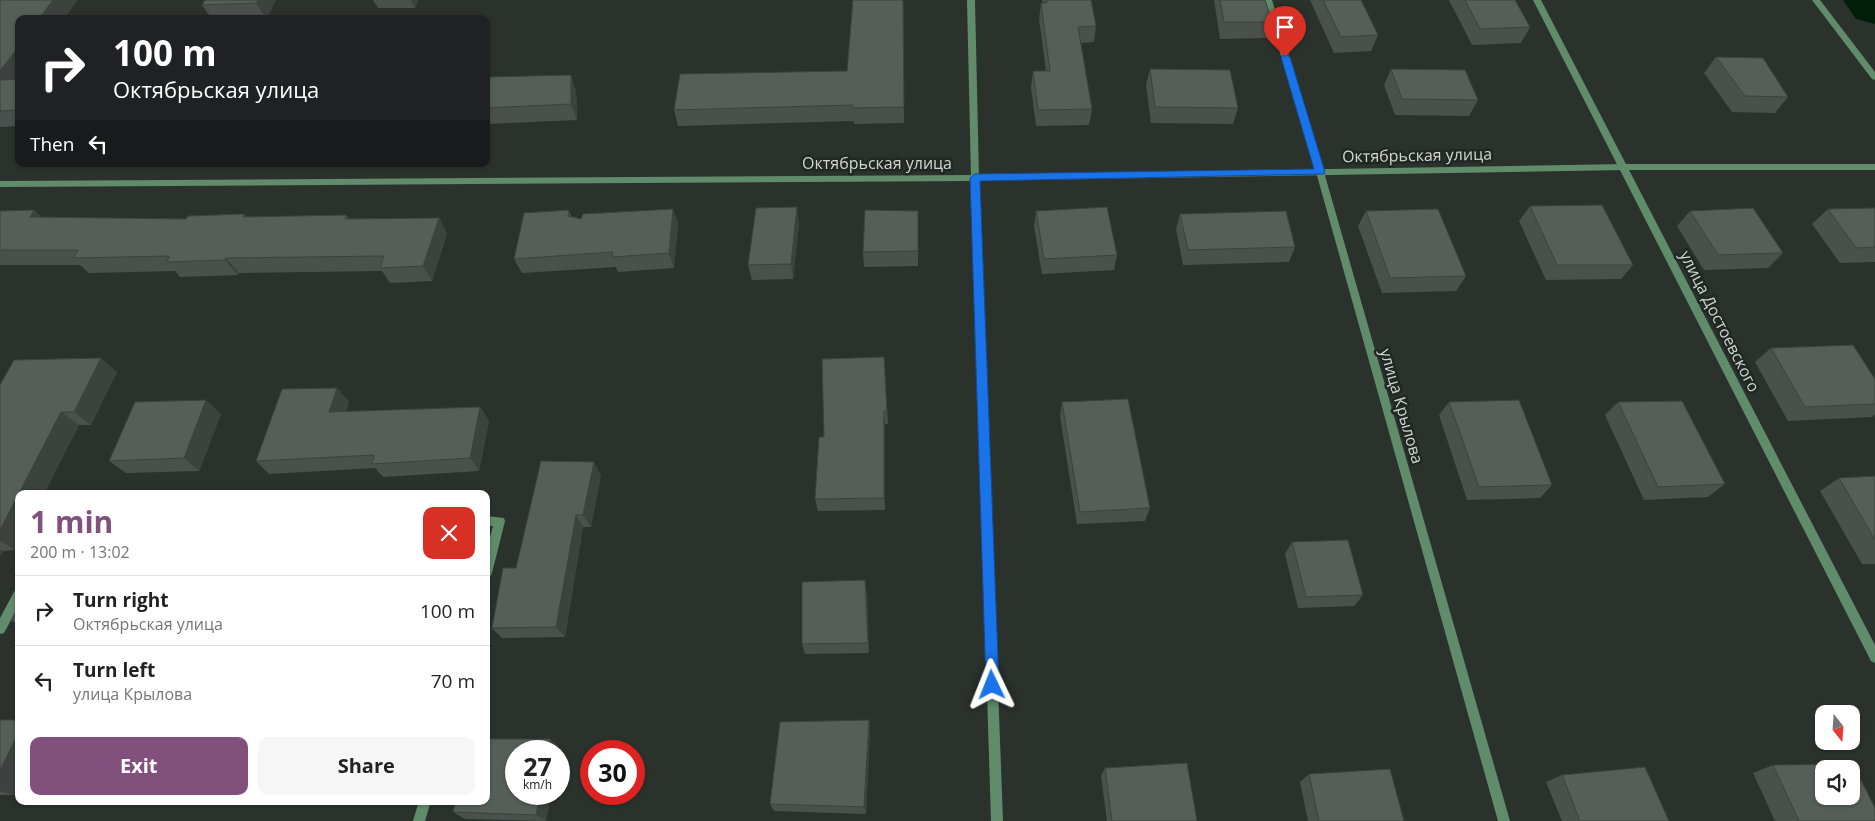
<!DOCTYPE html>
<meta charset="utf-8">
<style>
:root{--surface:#fff;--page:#f6f6f6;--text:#222;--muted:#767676;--line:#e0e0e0;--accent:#82507c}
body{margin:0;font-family:"Open Sans",sans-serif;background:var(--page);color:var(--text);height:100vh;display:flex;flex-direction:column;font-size:19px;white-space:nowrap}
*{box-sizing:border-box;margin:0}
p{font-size:16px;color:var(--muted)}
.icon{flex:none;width:28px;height:28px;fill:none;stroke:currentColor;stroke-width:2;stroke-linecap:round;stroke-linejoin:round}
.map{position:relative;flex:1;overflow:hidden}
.sheet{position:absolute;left:15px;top:490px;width:475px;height:315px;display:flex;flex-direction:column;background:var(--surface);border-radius:10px;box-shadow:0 1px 4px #0004}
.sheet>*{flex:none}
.banner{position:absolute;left:15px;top:15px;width:475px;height:152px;border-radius:10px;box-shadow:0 1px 4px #0004;background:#202124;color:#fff;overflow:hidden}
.needle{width:32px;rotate:163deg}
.fabs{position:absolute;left:1815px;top:705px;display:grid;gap:10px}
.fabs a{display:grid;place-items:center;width:45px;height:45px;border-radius:10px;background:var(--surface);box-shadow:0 1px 4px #0004;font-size:25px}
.speed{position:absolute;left:505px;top:740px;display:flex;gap:10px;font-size:25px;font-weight:700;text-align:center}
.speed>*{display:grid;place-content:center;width:65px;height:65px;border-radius:50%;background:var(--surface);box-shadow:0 1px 4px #0004;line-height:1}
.speed small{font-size:12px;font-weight:400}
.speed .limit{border:8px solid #d22;background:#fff;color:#111}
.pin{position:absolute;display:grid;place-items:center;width:42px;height:42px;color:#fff;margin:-51px -21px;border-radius:50% 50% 50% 0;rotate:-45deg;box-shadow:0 0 5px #0007}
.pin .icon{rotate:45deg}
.me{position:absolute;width:55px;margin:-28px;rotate:358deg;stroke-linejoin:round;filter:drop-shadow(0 0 4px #0008)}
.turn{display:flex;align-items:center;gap:18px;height:105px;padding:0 15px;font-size:22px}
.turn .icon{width:65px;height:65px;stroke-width:2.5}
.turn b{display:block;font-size:35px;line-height:42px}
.then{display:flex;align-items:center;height:48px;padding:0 15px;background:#0003;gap:10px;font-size:19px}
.round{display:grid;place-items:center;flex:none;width:52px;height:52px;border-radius:10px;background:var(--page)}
.head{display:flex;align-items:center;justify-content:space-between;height:85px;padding:0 15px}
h1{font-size:30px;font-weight:700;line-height:38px;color:var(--accent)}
.action{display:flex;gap:10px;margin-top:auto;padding:10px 15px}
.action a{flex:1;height:58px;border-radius:10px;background:var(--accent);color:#fff;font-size:20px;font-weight:700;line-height:58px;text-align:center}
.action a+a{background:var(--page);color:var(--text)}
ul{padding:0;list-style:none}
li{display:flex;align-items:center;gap:15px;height:70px;padding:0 15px;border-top:1px solid var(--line)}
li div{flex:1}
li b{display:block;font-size:19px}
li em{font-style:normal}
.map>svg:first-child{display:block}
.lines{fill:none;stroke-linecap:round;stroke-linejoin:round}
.river{fill:#001e0a;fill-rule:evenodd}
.service{fill:#618c6c;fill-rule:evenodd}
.minor{fill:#618c6c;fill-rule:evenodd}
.wall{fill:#4a514c}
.shaded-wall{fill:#3c423e}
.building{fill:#565e58;stroke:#3c423e;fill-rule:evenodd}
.route{fill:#1a73e8;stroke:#114b97}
.labels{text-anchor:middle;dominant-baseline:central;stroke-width:5;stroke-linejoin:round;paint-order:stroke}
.street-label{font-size:16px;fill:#d1d6d2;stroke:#212823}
</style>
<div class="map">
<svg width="1875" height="821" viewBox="0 0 1875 821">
<rect width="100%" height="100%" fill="#2b322c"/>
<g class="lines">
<!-- river -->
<path class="river" d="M1843,0H1875V24L1856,19Z"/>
<!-- service -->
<path class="service" d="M1625,164H1875V170H1625L975,181L0,187V181L975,175Z"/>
<!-- minor -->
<path class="minor" d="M967,0H975L979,178L1003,821H991L971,178Z
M1264,0H1272L1324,172L1510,821H1498L1316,172Z
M1533,0H1541L1875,645V663L1871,661Z
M1812,0H1820L1875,72V80L1872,79Z
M486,516L504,518L505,521L492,573L490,577L486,578V552L493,526H486Z
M19,589V605L4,633L0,634V618L15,590Z
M419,801H431L425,821H413Z"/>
</g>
<!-- wall -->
<path class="wall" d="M0,0L19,19V126L0,127Z
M276,0L266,19H212L202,5Z
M373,0H418L415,8H378Z
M903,0L904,123L854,124V121L678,126L674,110L847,71Z
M1042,0H1091L1096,26L1094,42L1081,43L1092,109L1089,125L1036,126L1031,87L1033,71H1046L1039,19L1041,3H1043Z
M1214,0H1265L1272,22L1267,38L1220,39Z
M1310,0H1361L1378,35L1371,51L1334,53Z
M1449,0H1515L1530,27L1521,43L1472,45Z
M1716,57L1788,97L1775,113L1732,112L1704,73Z
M1150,69L1238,108L1233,124L1151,123L1146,85Z
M1391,69L1478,100L1469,116L1395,115L1384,85Z
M486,74L490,77L576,91L577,120L486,124Z
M1530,206L1633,265L1621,279L1546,280L1519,221Z
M1875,208V262L1840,263L1812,224L1828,209Z
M673,209L678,224L674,268L618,272L616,267L522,273L514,259L569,210L571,216L581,219Z
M34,210L41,217L186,219L244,214L247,217L346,215L349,219L439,218L447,234L432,281L390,283L382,271L239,273L238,275L180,277L175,271L89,273L80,265H0V211Z
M1036,211L1117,255L1114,270L1042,274L1034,226Z
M1366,211L1466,276L1456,291L1382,293L1358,226Z
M1690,211L1783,253L1768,268L1704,270L1677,226Z
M1180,214L1295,247L1289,262L1183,265L1176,229Z
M799,223L793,279L752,280L748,265Z
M918,226V266L864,267L863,252Z
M1771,348L1875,379V414L1872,417L1788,421L1755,362Z
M884,357L888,424H885V510L818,511L815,499Z
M117,372L91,425H79L44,494H19L15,550L3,551L0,556V385Z
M337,388L349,402L346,412L480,407L489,421L479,471L383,477L375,468L269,474L256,461Z
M1062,402L1150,508L1145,521L1077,524L1060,416Z
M1449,402L1552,485L1540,498L1467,500L1439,415Z
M1618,402L1725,484L1708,497L1644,500L1605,415Z
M221,414L199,471L126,473L109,461Z
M601,475L591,527H583L565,637L502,638L492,628L516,568Z
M1875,476V564H1862L1820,491L1839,478Z
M1292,542L1363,595L1354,606L1298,608L1285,554Z
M867,592L869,653L805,654L802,644Z
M19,607V625L11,621Z
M0,720L14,795H0Z
M869,720L870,729L866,814L774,811L770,804Z
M486,739H550L559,747L558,751H516V794H551L546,821L465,819L453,812L456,801H486Z
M1773,765L1875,821H1775L1753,773Z
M1105,768L1197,821H1107L1101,776Z
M1309,774L1404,821H1308L1300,782Z
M1562,775L1669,821H1562L1546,782Z"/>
<!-- shaded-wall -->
<path class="shaded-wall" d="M53,0H78L64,19H39Z
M258,0H276L266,19L256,3Z
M411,0H418L415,8Z
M19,46V81L0,88V71Z
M571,75L576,91L577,120L571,104Z
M797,207L799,223L793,279L791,264Z
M673,209L678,224L674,268L669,253Z
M34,210L50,225L30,217Z
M439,218L447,234L432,281L423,266Z
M226,258L239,273L238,275L225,260Z
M101,358L117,372L91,425L74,412Z
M337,388L349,402L342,426L329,412Z
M206,400L221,414L199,471L184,458Z
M480,407L489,421L479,471L470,458Z
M884,411L885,424V510L884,498Z
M61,412L79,425L44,494H19Z
M594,462L601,475L591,527L583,515Z
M19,494V544L15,550L0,541V530Z
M576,515L583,527L565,637L556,627Z
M0,549L3,551L0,556Z
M865,580L867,592L869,653L868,643Z
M869,720L870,729L866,814L864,807Z
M19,732V786L14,795L0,791V770Z
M550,739L559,747L558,751H548Z
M540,794H551L546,821L536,815Z"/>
<!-- building -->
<path class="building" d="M0,0H53L39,19H19V46L0,71Z
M205,0H258L256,3L202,5Z
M853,0H903L904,107L853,108V105L674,110L680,74L847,71Z
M1047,0H1091L1096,26L1078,27L1092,109L1038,110L1033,71H1050L1041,3H1047Z
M1220,0H1265L1272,22H1224Z
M1323,0H1361L1378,35L1341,37Z
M1465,0H1515L1530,27L1480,29Z
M1716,57L1763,58L1788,97L1745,96Z
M1150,69L1230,70L1238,108L1155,107Z
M1391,69L1465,70L1478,100L1402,99Z
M486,74H489L488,77L571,75V104L486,108Z
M19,79V110L0,111V80Z
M1602,205L1633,265H1557L1530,206Z
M797,207L791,264L748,265L756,208Z
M1107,207L1117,255L1044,259L1036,211Z
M1753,208L1783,253L1718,255L1690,211Z
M1875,208V247L1856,248L1828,209Z
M673,209L669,253L612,257L613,252L514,259L524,213L569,210L568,216L581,219L583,214Z
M1438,209L1466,276L1390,278L1366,211Z
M34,210L30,217L186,219L188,216L244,214L243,217L346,215L345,219L439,218L423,266L380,268L384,256L226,258L225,260L167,262L169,256L73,258L78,250H0V211Z
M865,210L918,211V251L863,252Z
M1286,211L1295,247L1188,250L1180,214Z
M1853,345L1875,379V404L1805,407L1771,348Z
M884,357L887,411H884V498L815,499L819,437H824L822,359Z
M101,358L74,412H61L0,530V385L14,360Z
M337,388L329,412L480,407L470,458L372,464L374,455L256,461L282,389Z
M1128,399L1150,508L1080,512L1062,402Z
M206,400L184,458L109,461L135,402Z
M1519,400L1552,485L1479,487L1449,402Z
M1682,401L1725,484L1658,487L1618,402Z
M541,461L594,462L583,515H576L556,627L492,628L503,568H516Z
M1875,476V540L1839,478Z
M1348,540L1363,595L1306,597L1292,542Z
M865,580L868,643L802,644V582Z
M19,607V621H11Z
M0,720H19V732L0,770Z
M869,720L864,807L770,804L780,722Z
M486,739H550L548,751H516V794H540L536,815L453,812L456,801H486Z
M1187,763L1197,821H1112L1105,768Z
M1853,764L1875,808V821H1799L1773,765ZM1824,769H1851V796H1824Z
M1645,767L1669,821H1580L1562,775Z
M1390,769L1404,821H1319L1309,774Z"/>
<!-- route -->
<path class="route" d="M1285,54L1290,57L1325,172L1324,174L980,181L999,685L997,689L992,691L988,689L986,685L970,178L975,174L1314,169L1281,57Z"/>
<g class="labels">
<!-- street labels -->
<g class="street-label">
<text transform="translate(1417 155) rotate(-1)">Октябрьская улица</text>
<text x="877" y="163">Октябрьская улица</text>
<text transform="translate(1720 321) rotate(63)">улица Достоевского</text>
<text transform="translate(1402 406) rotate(74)">улица Крылова</text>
</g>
</g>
</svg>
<div class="fabs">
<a><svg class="needle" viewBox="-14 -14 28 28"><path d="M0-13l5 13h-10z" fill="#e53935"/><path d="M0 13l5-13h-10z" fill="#767676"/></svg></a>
<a><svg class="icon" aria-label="sound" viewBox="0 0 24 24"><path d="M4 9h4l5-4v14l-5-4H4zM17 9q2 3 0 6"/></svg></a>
</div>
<div class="speed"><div>27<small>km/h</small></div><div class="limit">30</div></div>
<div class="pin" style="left:1285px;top:57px;background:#d93025"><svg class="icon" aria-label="arrive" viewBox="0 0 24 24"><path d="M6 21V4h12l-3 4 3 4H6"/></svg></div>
<svg class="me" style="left:992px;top:685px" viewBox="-20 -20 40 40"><path d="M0-17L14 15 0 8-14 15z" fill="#1a73e8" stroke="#fff" stroke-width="4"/></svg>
<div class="banner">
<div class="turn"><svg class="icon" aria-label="right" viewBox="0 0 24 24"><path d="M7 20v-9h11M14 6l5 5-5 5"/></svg><div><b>100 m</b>Октябрьская улица</div></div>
<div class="then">Then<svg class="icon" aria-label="left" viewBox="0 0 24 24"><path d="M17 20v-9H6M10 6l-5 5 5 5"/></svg></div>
</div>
<section class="sheet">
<div class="head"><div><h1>1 min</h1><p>200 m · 13:02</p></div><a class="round" style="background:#d93025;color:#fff"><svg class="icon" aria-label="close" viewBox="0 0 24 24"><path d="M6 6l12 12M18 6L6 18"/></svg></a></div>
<ul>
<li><svg class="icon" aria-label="right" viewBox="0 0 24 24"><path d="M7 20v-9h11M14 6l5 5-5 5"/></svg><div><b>Turn right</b><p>Октябрьская улица</p></div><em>100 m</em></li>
<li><svg class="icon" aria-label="left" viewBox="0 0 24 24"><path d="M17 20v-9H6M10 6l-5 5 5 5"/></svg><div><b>Turn left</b><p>улица Крылова</p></div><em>70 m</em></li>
</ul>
<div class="action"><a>Exit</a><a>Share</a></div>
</section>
</div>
